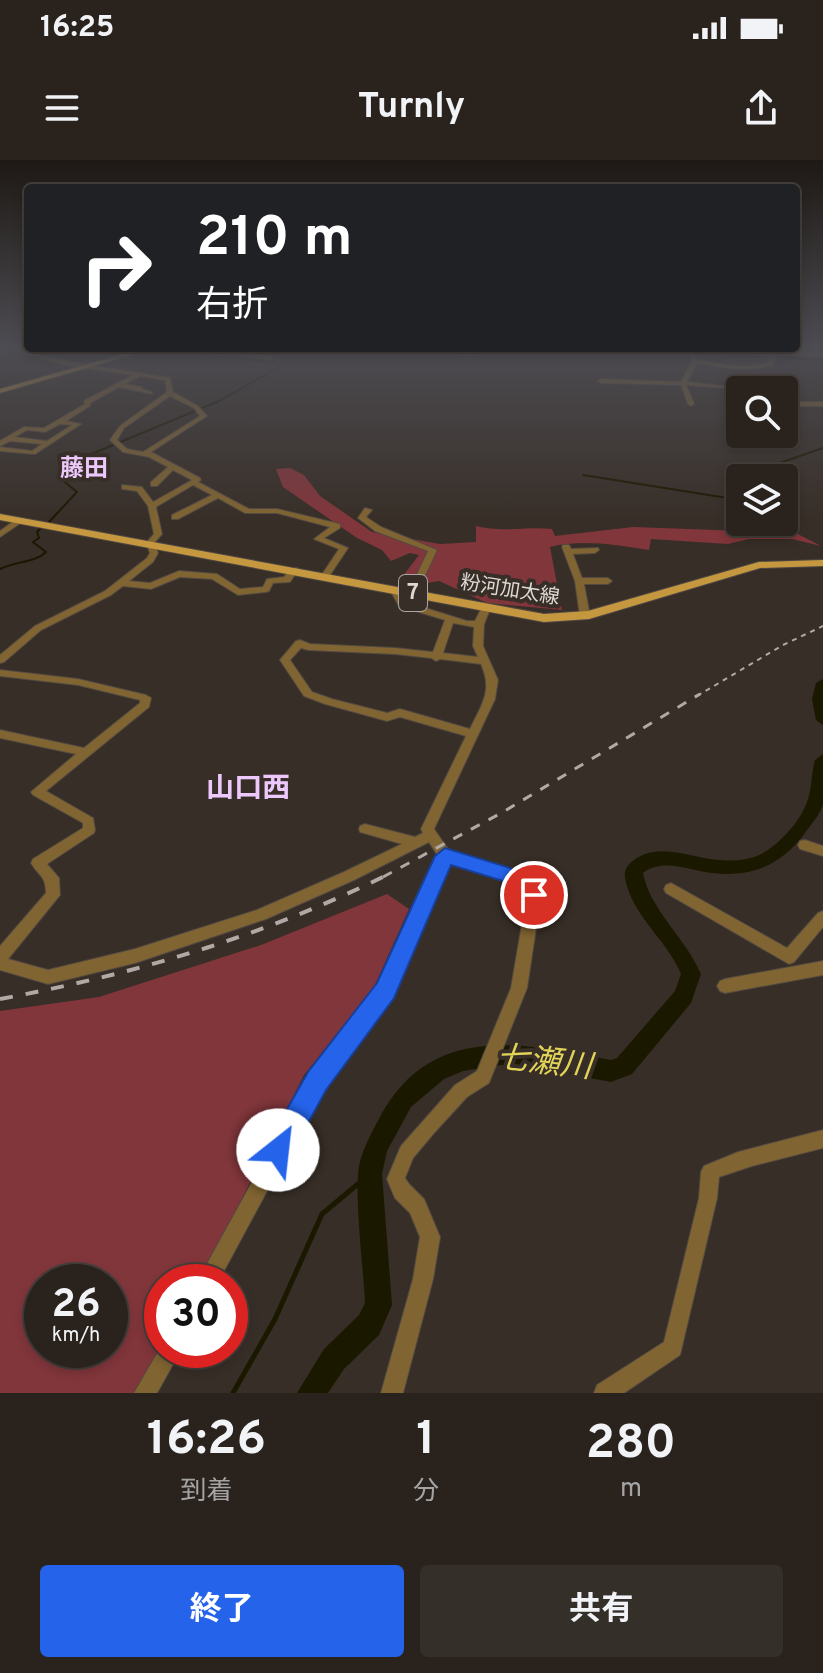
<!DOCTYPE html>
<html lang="ja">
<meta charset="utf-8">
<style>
:root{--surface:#29221d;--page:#352f2a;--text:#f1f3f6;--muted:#a5a4a4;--line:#453f3b;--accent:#2563eb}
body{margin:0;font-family:Overpass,"Noto Sans JP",sans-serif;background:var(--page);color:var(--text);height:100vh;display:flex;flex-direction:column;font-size:30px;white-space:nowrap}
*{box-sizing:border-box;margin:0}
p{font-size:26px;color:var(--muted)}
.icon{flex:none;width:44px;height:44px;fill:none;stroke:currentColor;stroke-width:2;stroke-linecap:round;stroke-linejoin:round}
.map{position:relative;height:1233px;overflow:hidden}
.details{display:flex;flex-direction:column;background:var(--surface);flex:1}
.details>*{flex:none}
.top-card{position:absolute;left:24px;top:24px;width:776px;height:168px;border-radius:8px;box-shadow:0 4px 12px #0003,0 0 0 2px var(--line);background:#202124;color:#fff;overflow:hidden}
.fabs{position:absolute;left:726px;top:216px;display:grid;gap:16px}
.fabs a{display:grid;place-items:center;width:72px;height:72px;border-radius:8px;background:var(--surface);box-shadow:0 4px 12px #0003,0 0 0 2px var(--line);font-size:40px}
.speed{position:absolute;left:24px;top:1104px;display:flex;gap:16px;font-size:40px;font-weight:700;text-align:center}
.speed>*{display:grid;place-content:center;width:104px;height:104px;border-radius:50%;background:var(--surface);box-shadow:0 4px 12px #0003,0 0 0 2px var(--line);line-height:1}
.speed small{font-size:20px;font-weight:400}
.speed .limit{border:12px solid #d22;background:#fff;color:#111}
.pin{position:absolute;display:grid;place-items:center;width:68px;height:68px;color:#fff;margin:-34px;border:4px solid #fff;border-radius:50%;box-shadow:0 2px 8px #0007}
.me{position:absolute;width:88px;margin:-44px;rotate:29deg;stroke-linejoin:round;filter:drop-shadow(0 0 6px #0008)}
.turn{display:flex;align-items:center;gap:28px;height:168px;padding:0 40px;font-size:36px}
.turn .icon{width:104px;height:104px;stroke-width:2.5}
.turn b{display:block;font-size:56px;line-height:68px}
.eta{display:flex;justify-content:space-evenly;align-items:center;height:136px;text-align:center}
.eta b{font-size:48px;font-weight:700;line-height:56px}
.cta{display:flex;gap:16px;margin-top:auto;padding:16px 40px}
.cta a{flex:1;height:92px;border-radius:8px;background:var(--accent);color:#fff;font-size:32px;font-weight:700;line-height:92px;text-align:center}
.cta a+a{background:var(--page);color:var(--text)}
.status{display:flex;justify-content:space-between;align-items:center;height:56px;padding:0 40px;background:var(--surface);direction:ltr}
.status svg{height:22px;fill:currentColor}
header{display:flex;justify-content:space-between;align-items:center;height:104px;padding:0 40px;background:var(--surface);font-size:36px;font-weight:700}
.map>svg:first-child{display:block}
.green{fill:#81363b;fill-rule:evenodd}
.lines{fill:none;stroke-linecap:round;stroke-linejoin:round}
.stream-far1{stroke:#1b1800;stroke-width:2}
.stream{stroke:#1b1800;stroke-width:5}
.river{fill:#1b1800;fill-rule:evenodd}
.minor-casing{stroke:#524943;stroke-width:2}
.major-casing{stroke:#524943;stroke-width:2}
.minor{fill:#806431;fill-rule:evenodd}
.major{fill:#c59840;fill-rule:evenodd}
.rail-far2{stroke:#b0a9a5;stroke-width:2;stroke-dasharray:5 5;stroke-linecap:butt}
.rail-far1{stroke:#b0a9a5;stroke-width:3;stroke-dasharray:10 10;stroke-linecap:butt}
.rail{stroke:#b0a9a5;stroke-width:4;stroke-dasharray:13 13;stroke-linecap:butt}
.route{fill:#2563eb;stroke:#184099;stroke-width:2}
.labels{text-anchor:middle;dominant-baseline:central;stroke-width:8;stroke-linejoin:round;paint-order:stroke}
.far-street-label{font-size:20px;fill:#ded8d4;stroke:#372e27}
.shield{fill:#372e27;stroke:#aca5a0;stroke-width:2}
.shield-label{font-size:22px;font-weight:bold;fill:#ded8d4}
.far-quarter-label{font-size:24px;font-weight:bold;fill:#ecc8fc;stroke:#372e27}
.quarter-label{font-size:28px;font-weight:bold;fill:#ecc8fc;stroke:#372e27}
.near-water-label{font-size:32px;font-style:italic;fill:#e2d359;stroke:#372e27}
</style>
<div class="status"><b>16:25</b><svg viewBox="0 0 49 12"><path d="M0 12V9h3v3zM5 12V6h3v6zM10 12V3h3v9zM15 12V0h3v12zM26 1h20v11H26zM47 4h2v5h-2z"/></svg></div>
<header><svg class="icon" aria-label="menu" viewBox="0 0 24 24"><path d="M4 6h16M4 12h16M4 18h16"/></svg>Turnly<svg class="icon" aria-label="share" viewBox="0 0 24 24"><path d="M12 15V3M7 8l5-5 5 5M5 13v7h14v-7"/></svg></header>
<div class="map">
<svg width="823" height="1233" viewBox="0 0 823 1233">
<rect width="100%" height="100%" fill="#372e27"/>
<!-- green -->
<path class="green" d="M290,308L304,315L320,336L372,372L440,384L476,382V366C502,373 526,366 552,369L555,376L633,367L796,373L821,386L792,379H749L728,384L651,379L649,390C615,385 583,379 550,387L562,450L487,443L439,421L405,427L399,421L419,395L410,393L391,401L382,390L357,378L283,327L276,309Z
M387,734L409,749L374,827L304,915L200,1122H162V1190L141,1233H0V851L99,837L261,785ZM42,1122H110V1190H42Z"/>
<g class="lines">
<!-- stream-far1 -->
<path class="stream-far1" d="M160,189L283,204
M227,195L237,189
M583,315L740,340
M767,318L774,305L823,288
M48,363L77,332L61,319L82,298L219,241L311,189
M0,409C15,401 35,403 46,392L33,382L39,378L37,372L42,367"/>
<!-- stream -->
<path class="stream" d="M233,1233L275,1159L322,1054L370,1014"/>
<!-- river -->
<path class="river" d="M418,189L462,193L585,189L462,197Z
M605,189L823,197V201L608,191Z
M823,519V565L816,560L812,539L816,523Z
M823,594C823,610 823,628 823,644C821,653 813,662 807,670C785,703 753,718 713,713C690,711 663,697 643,713C650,750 685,777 701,814L691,843L632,914L611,922L525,906L501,905L463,911L444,919L411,947L387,991L382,1014L392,1145L379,1175L344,1209L328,1233H297L324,1189L359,1155L365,1143C363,1104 356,1054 358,1015C359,993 372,973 382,953C435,861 525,884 611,900L617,898L675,831L681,814C668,782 637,760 627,726C623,714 624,707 634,700C656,683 685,695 710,699C725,701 744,702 759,695C778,686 800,662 807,642C812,629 811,614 815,600Z"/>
<!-- minor casing -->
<g class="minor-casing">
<path id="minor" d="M5,189H12L70,202L170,218L173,232L198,246L207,256L151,292L200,318L201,320L198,322L249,349H277L340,364V368L324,378L348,388L328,418L325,419L321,416L339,389L314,379L330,367L277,353H245L218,338L178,359H172V355L212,335L193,325L156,347L162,374L154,383L158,393L153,402L129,421L150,423L179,411L217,414L240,429L263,427L267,419L284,417L291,408H297L298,410L290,422L273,423L269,431L266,432L238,435L212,419L180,417L151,429L123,426L111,435L41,470L4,502L0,503V495L35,466L105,431L147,398L150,393L146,383L154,374L148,346L137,331L122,329V325L142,327L153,342L192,320L173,310L157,326H151V322L168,307L149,297L123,292L110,280L120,266L167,232L165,220L140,216L125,224L142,227V229L152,232V234L119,227L90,243V246L66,261L81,264L35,294L0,291V287L32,291L42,284L10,281L0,286V281L24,267L44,268L85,244L84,241L133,215L70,206ZM170,236L194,248L200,256L143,292L127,289L117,280L124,268ZM60,264L72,265L47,281L15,277L27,270L45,272Z
M266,189H277L284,191L281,193Z
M423,189L465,192L544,189L465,196Z
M546,189H578L575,191Z
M613,189H665L697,191L694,193Z
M735,189H739L738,193H734Z
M764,189H768V191L823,193V197L766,194L775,196L772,205C746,212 723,208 697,203L687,222L757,230L686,225L694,244L691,246L688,244L681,225L601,223L598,221L601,219L681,222L692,201L691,194H695L697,200C721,204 744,210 767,203L769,197L760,195Z
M233,191L271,196L274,198L271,200L231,194Z
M784,235L794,242H823V246H793L784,240Z
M365,348L372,350L366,357L381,367L437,390L416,435L413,436L408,433L428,391L375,371L358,358Z
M18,358L25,360L0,377V371Z
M563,385H569L571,389L598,388L599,390L595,393L573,394L582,418H608L612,421L608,424H584L590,456L588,458H582L580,456L575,421L562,387Z
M395,427L398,428L406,442L467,461H475L483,445H489L491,447L484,464L483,486L498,520L495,539L434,669L450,692L521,712L537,719L541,735L527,828L489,923L467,937L434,973L413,998L405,1018L409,1024L424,1039L440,1077L433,1119L403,1233H381L413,1119L420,1077L410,1053L395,1038L387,1019L401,986L455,925L477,911L511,828L527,735L526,726L449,702L391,836L323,927L218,1122H197L311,915L381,826L438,696L429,682L354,720L266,759L135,803L48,824L0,810V786L46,733C45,714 40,718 31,703L33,699L83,668V663L33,635L31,632L76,594L0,578V570L84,588L140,543V540L78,525L0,516V510L78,519L146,535L151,538L149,547L46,631L93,658L95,670L94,673L47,704L59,718L60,735L8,799L48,810L135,789L257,750L344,712L402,684L360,672L359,669L360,666L365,664L415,677L423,673L421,669L466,576L400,557L387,561L325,544L304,536L280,500L296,481L300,480L310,484L395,488L433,492L445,460L399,446L390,430ZM453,463L474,467L473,486L478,497L443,493ZM301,488L308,490L395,494L431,498L436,501L440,499L481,504C493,531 482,544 470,569L400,549L387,553L332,539L312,532L290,500Z
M805,680L823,686V696L800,689L798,685L800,681Z
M671,723L787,788L818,753L823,751V767L794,802L789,804L666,733L664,729L666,725Z
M823,801V815L725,833L720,831L717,826L720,821L725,819Z
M823,970V988L752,1006L719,1017L717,1038L680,1195L624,1233H594L597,1225L664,1182L699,1038L701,1012L704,1006L738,992Z
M162,1185V1190H181L157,1233H134Z"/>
</g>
<!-- major casing -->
<g class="major-casing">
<path id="major" d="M141,189H152L0,233V229Z
M0,354L544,454L588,451L759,402L823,400V406L760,408L589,459L544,462L0,360Z"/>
</g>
<!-- minor -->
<use href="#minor" class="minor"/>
<!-- major -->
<use href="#major" class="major"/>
<!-- rail-far2 -->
<path class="rail-far2" d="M697,536L783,485L823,466"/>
<!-- rail-far1 -->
<path class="rail-far1" d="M383,717L503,652L700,534"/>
<!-- rail -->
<path class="rail" d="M0,839C136,814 263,776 387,715"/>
</g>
<!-- sky -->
<linearGradient id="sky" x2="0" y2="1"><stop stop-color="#1e1915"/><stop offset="0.52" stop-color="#4d4c52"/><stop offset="1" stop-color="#4d4c52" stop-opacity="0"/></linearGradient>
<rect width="823" height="361" fill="url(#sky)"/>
<!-- route -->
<path class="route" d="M445,688L539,717L544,735L541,741H526L522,728L516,725L451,705L394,838L326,930L288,1000L278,1004L269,1000L265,990L269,981L308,912L377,823L435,696Z"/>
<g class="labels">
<!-- far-street labels -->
<g class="far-street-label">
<text transform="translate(510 431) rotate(9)">粉河加太線</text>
</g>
<!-- shield labels -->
<rect class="shield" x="399" y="415" width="28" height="36" rx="6"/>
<g class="shield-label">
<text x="413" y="433">7</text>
</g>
<!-- far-quarter labels -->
<g class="far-quarter-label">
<text x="84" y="310">藤田</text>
</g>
<!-- quarter labels -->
<g class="quarter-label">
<text x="248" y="630">山口西</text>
</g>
<!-- near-water labels -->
<g class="near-water-label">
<text transform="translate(544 904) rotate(6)">七瀬川</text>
</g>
</g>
</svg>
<div class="fabs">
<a><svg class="icon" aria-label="search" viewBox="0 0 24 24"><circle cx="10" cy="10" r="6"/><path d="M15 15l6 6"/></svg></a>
<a><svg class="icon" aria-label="layers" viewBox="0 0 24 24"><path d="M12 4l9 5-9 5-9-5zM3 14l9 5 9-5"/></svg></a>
</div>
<div class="speed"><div>26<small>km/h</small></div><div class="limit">30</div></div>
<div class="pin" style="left:534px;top:735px;background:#d93025"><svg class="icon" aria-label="arrive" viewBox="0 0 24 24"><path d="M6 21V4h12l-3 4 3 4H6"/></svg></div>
<svg class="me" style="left:278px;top:990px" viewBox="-20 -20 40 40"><circle r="19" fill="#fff"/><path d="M0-13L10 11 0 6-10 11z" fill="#2563eb"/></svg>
<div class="top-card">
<div class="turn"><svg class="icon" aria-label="right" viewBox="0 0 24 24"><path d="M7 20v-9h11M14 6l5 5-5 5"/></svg><div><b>210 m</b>右折</div></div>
</div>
</div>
<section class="details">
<div class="eta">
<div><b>16:26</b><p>到着</p></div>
<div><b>1</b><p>分</p></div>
<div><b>280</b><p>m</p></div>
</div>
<div class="cta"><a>終了</a><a>共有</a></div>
</section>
